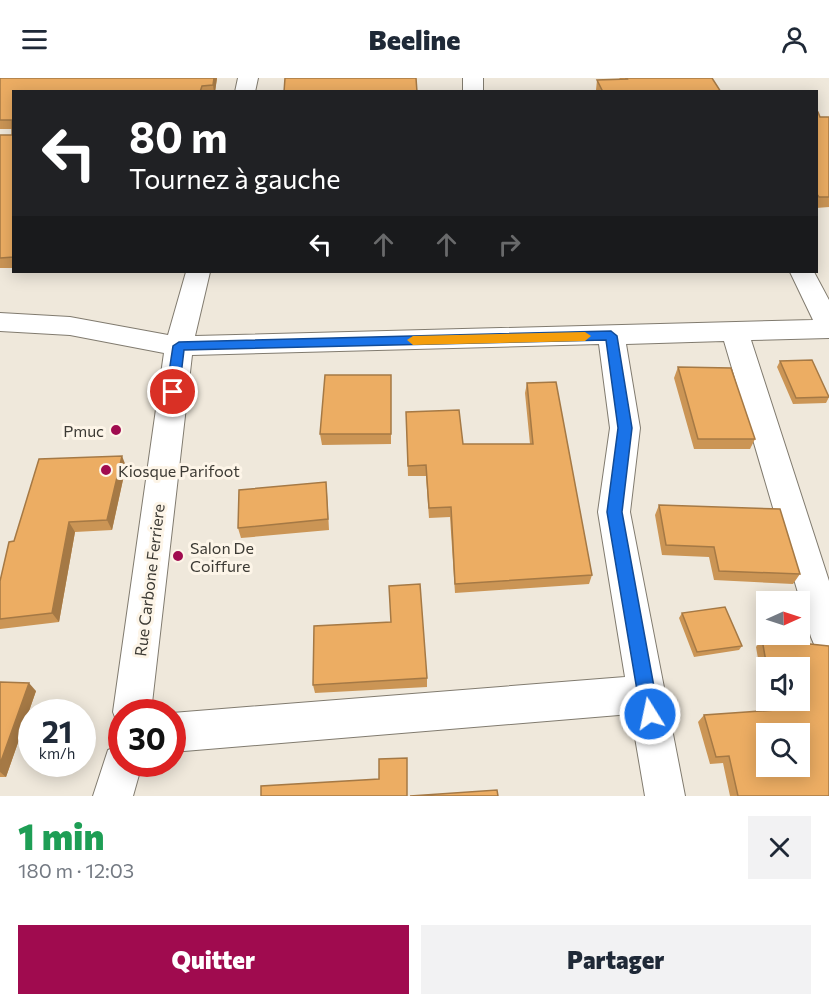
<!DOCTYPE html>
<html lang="fr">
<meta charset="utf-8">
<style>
:root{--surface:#fff;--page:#f2f2f3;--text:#1f2937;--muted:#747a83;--accent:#a00b4f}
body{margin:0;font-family:Commissioner,sans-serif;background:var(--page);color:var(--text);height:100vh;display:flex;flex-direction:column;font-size:22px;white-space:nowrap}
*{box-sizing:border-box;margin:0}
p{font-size:20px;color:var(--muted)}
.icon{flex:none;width:33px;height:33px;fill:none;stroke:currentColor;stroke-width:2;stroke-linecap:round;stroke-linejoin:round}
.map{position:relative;height:718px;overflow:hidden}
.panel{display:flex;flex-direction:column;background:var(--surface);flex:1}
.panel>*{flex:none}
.top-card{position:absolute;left:12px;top:12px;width:806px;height:183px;border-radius:0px;box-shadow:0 3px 15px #0003;background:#202124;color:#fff;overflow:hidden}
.needle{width:39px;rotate:87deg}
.tools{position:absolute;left:756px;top:513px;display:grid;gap:12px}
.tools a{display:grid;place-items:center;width:54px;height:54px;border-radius:0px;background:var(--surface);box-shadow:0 3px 15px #0003;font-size:30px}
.speed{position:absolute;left:18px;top:621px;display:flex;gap:12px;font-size:30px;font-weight:700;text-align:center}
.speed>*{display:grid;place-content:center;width:78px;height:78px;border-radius:50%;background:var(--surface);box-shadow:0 3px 15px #0003;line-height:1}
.speed small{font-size:15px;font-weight:400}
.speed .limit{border:9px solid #d22;background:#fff;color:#111}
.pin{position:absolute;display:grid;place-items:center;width:51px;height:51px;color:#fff;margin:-26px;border:3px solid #fff;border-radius:50%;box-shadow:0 2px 6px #0007}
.me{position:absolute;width:66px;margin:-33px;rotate:350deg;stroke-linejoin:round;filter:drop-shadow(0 0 4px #0008)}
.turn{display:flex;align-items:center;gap:21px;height:126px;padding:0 18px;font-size:27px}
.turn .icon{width:78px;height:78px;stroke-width:2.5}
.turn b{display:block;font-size:42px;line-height:51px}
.lanes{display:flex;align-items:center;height:57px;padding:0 18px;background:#0003;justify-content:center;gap:30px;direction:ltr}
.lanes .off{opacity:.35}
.round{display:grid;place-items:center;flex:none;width:63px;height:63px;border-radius:0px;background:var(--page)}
.overview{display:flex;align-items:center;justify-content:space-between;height:102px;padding:0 18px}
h1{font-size:36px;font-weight:800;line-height:45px;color:#1e9e55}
.cta{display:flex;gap:12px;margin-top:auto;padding:12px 18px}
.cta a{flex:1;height:69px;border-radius:0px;background:var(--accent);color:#fff;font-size:24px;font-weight:800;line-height:69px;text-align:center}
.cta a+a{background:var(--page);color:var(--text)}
header{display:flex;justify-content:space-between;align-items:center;height:78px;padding:0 18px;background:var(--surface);font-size:27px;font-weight:800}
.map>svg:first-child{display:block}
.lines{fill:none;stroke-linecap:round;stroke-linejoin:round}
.street-casing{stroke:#817b6f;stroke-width:2}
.street{fill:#fff;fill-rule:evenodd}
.wall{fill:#cb9555;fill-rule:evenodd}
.shaded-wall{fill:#a57945}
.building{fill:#ecad63;stroke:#a57945;stroke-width:1.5;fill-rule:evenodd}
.route{fill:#1a73e8;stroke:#114b97;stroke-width:1.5}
.slow{fill:#f59e0b}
.poi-dot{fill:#a00b4f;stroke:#fdf5e8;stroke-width:2}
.labels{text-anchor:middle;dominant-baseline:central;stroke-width:6;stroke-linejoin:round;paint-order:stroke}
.poi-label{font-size:16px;fill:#3c3a34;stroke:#fdf5e8;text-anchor:start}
.street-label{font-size:16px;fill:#3c3a34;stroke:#fdf5e8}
</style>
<header><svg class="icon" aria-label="menu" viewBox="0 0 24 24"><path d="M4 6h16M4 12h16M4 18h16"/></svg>Beeline<svg class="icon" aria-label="person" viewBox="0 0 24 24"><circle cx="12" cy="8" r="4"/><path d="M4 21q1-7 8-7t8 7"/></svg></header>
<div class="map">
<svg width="829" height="718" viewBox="0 0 829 718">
<rect width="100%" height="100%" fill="#efe8db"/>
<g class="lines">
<!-- street casing -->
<g class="street-casing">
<path id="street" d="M238,0H258L255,14H235Z
M463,0H483V14H463Z
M186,194H210L195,258L813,242L790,194H814L829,222V260L751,262L829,503V576L816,571L811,559L724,263L626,266L640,350L630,434L685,718H645L631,636L172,674V635L625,599L598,434L610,350L599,266L192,277L151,634H122V649L118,647L113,634L164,275L70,257L0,253V235L70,239L168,257Z
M122,666V686H142L133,718H93L108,672Z"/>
</g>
<!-- street -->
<use href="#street" class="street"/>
</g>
<!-- wall -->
<path class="wall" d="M0,0H217L215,14H14V190H0V57H12V51H0Z
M619,0H712L721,14H597L596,12L597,2L620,1Z
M816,34L820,39H829V129L816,130Z
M780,283L829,319L826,325L793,326L777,289Z
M678,289L755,361L750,371H694L674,300Z
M391,297V366L322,367L320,356Z
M527,305L592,497L589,506L455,515L450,439L429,440L426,398H408L406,334L463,366H530L525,315Z
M126,388L112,452L75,454L59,544L0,551V503L14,463Z
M327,414L329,452L241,460L238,450Z
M659,427L800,496L793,506L714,502L709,479L662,477L655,437Z
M682,535L742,568L739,572L694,579L679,540Z
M762,561L829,568V718H730L723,685L710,686L698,644L704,637L767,633L756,569ZM766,590H800V622H766ZM766,656H800V688H766Z
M427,600V609L315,615L313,607Z
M0,604L36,613L6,699H0Z"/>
<!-- shaded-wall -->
<path class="shaded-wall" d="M214,0H217L215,14H214L213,7Z
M122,378L126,388L112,452L107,442Z
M69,444L75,454L59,544L52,535Z
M29,605L36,613L6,699L0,694V686Z"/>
<!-- building -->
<path class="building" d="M0,0H214L213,7L202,8L200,14H14V179L0,180V57H12V42H0Z
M285,0H416L417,14H284Z
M626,0H712L721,14H603L597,2L627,1Z
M816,34H818L820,39H829V119H819L816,115Z
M812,282L829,319L796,320L780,283Z
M678,289L731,290L755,361H698Z
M325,297H391V356H320Z
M556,304L592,497L455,506L451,429L429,430L426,387L408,388L406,334L459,332L463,366H533L527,305Z
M122,378L107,442L69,444L52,535L0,541V503L9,464L14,463L39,381Z
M326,404L328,441L238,450L239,412Z
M659,427L780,431L800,496L719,493L714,469L666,467Z
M420,506L427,600L313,607L314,548L391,544L389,508Z
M725,529L742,568L697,574L682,535Z
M762,561L829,568V718H738L729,678L716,679L704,637L775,632L773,622H800V590H767ZM766,656H800V688H766Z
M0,604L29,605L0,686Z
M407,680V718H261V708L379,701V681Z
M497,712L498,718H410Z"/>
<!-- route -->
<path class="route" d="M611,253L617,258L632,350L622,434L659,636L656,643L650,645L644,643L641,636L607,434L618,350L606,262L184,272L179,314L173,319L166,314L173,268L179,264Z"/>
<!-- slow -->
<path class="slow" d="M585,254L591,258L585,263L413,267L407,262L413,258Z"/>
<!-- markers -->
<g class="poi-dot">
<circle cx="116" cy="352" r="6"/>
<circle cx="106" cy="392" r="6"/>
<circle cx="178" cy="478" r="6"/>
</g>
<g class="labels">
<!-- poi labels -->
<g class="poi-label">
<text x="104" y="352" text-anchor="end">Pmuc</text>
<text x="118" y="392">Kiosque Parifoot</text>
<text x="190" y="469">Salon De<tspan x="190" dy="18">Coiffure</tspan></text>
</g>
<!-- street labels -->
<g class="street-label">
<text transform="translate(149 502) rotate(-83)">Rue Carbone Ferriere</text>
</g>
</g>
</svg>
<div class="tools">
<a><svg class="needle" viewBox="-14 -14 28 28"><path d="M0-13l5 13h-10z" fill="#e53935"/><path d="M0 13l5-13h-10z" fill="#747a83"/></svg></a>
<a><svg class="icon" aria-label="sound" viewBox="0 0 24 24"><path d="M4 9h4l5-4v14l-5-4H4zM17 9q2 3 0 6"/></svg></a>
<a><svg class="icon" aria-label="search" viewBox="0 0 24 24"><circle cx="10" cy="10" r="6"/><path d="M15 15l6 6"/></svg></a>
</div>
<div class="speed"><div>21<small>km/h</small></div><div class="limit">30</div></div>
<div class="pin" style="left:173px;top:314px;background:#d93025"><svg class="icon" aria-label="arrive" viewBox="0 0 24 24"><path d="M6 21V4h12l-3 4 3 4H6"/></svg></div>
<svg class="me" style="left:650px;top:636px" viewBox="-20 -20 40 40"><circle r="17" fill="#1a73e8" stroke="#fff" stroke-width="3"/><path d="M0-11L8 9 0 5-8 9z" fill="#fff"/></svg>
<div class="top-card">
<div class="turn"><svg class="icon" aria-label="left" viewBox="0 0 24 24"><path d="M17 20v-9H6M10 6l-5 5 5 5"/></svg><div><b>80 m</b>Tournez à gauche</div></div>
<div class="lanes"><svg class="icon" aria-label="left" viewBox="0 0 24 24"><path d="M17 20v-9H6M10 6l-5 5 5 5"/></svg><svg class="icon off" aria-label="ahead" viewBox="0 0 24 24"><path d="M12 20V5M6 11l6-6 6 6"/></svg><svg class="icon off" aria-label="ahead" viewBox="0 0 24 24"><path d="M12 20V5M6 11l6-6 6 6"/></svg><svg class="icon off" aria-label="right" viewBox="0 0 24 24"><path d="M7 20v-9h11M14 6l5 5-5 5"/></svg></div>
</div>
</div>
<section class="panel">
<div class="overview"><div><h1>1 min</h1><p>180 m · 12:03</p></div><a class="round"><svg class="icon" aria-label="close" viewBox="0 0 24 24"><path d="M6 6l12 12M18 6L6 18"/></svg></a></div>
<div class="cta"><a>Quitter</a><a>Partager</a></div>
</section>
